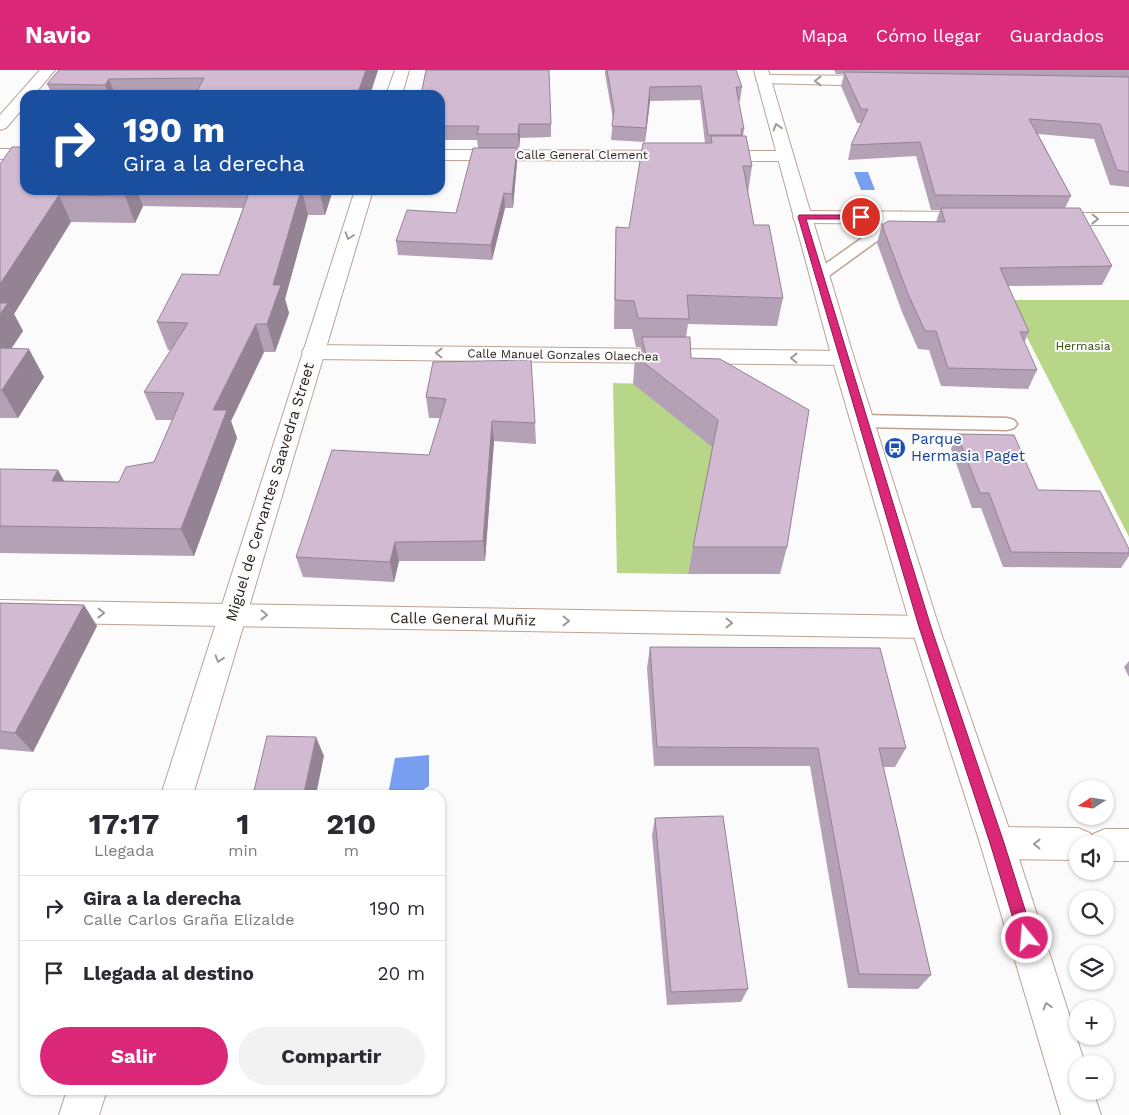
<!DOCTYPE html>
<html lang="es">
<meta charset="utf-8">
<style>
:root{--surface:#fff;--page:#f2f2f3;--text:#2b2b33;--muted:#7c7c81;--line:#e1e1e2;--accent:#db2777}
body{margin:0;font-family:"Work Sans",sans-serif;background:var(--page);color:var(--text);height:100vh;display:flex;flex-direction:column;font-size:19px;white-space:nowrap}
*{box-sizing:border-box;margin:0}
p{font-size:16px;color:var(--muted)}
.icon{flex:none;width:28px;height:28px;fill:none;stroke:currentColor;stroke-width:2;stroke-linecap:round;stroke-linejoin:round}
.map{position:relative;flex:1;overflow:hidden}
.panel{position:absolute;left:20px;top:720px;width:425px;height:305px;display:flex;flex-direction:column;background:var(--surface);border-radius:15px;box-shadow:0 1px 4px #0004}
.panel>*{flex:none}
.guide{position:absolute;left:20px;top:20px;width:425px;height:105px;border-radius:15px;box-shadow:0 1px 4px #0004;background:#1a4fa0;color:#fff;overflow:hidden}
.needle{width:32px;rotate:258deg}
.buttons{position:absolute;left:1069px;top:710px;display:grid;gap:10px}
.buttons a{display:grid;place-items:center;width:45px;height:45px;border-radius:50%;background:var(--surface);box-shadow:0 1px 4px #0004;font-size:25px}
.pin{position:absolute;display:grid;place-items:center;width:42px;height:42px;color:#fff;margin:-21px;border:2px solid #fff;border-radius:50%;box-shadow:0 1px 5px #0007}
.me{position:absolute;width:55px;margin:-28px;rotate:343deg;stroke-linejoin:round;filter:drop-shadow(0 0 4px #0008)}
.turn{display:flex;align-items:center;gap:18px;height:105px;padding:0 20px;font-size:22px}
.turn .icon{width:65px;height:65px;stroke-width:2.5}
.turn b{display:block;font-size:35px;line-height:42px}
.eta{display:flex;justify-content:space-evenly;align-items:center;height:85px;text-align:center}
.eta b{font-size:30px;font-weight:700;line-height:35px}
.button{display:flex;gap:10px;margin-top:auto;padding:10px 20px}
.button a{flex:1;height:58px;border-radius:30px;background:var(--accent);color:#fff;font-size:20px;font-weight:700;line-height:58px;text-align:center}
.button a+a{background:var(--page);color:var(--text)}
ul{padding:0;list-style:none}
li{display:flex;align-items:center;gap:15px;height:65px;padding:0 20px;border-top:1px solid var(--line)}
li div{flex:1}
li b{display:block;font-size:19px}
li em{font-style:normal}
header{display:flex;align-items:center;gap:30px;box-sizing:border-box;height:70px;padding:0 25px;background:var(--accent);color:#fff}
header strong{font-size:24px}
nav{display:flex;gap:28px;margin-inline-start:auto;font-size:18px}
.map>svg:first-child{display:block}
.green{fill:#b8d688}
.water{fill:#799ff1}
.lines{fill:none;stroke-linecap:round;stroke-linejoin:round}
.lane-casing{stroke:#bea291;stroke-width:3}
.street-casing{stroke:#bea291;stroke-width:2}
.secondary-casing{stroke:#bea291;stroke-width:2}
.lane{fill:#fff;fill-rule:evenodd}
.street{fill:#fff;fill-rule:evenodd}
.secondary{fill:#fff;fill-rule:evenodd}
.wall{fill:#b5a1b5}
.shaded-wall{fill:#938393}
.building{fill:#d2bbd2;stroke:#938393}
.oneway{stroke:#9f9a97}
.route{fill:#db2777;stroke:#8e194d}
.labels{text-anchor:middle;dominant-baseline:central;stroke-width:4;stroke-linejoin:round;paint-order:stroke}
.far-street-label{font-size:12px;fill:#291e18;stroke:#fbfbfb}
.far-park-label{font-size:12px;fill:#384d06;stroke:#fbfbfb}
.transit-label{font-size:15px;fill:#164399;stroke:#fbfbfb;text-anchor:start}
.street-label{font-size:15px;fill:#291e18;stroke:#fbfbfb}
</style>
<header>
<strong>Navio</strong>
<nav><a>Mapa</a><a>Cómo llegar</a><a>Guardados</a></nav>
</header>
<div class="map">
<svg width="1129" height="1045" viewBox="0 0 1129 1045">
<rect width="100%" height="100%" fill="#fbfbfb"/>
<!-- green -->
<path class="green" d="M1008,230H1129V467Z
M613,313L644,314L646,324L713,377L688,504L617,503Z"/>
<!-- water -->
<path class="water" d="M854,102H868L875,120H861Z
M429,685V716L415,725H388L395,688Z"/>
<g class="lines">
<!-- lane casing -->
<g class="lane-casing">
<path id="lane" d="M901,142L906,144L909,147L906,150L826,208H814L812,205L814,202L896,144Z
M862,345L1007,348L1014,350L1017,354L1014,358L1007,360L862,357L855,355L852,351L855,347Z"/>
</g>
<!-- street casing -->
<g class="street-casing">
<path id="street" d="M40,0H55L34,25H25V36L6,58L0,60V45Z
M764,5L880,6L885,8L888,11L885,14L880,16L759,13L756,10L759,7Z
M0,79H25V89H0Z
M440,80L785,81L791,82L793,86L791,90L785,91L440,90Z
M802,141L975,142L982,144L984,148L982,152L975,154L802,153L795,151L793,147L795,143Z
M1048,143H1129V155H1048L1041,153L1039,149L1041,145Z
M313,275L843,281L851,283L854,288L851,293L843,295L313,289L305,287L302,282L305,277Z
M0,530L925,546L935,549L939,557L935,565L925,568L0,552Z
M997,757L1078,758L1090,763L1092,767L1093,764L1105,759H1129V791H1105V774H1078V790L997,789L985,784L980,773L985,762Z"/>
</g>
<!-- secondary casing -->
<g class="secondary-casing">
<path id="secondary" d="M395,0H409L402,25H386Z
M754,0H768L854,288L939,557L1014,773L1085,994H1078V1021H1093L1101,1045H1061L980,773L911,557L832,288Z
M355,120H373L193,725H161Z
M67,1020H107L99,1045H59Z"/>
</g>
<!-- lane -->
<use href="#lane" class="lane"/>
<!-- street -->
<use href="#street" class="street"/>
<!-- secondary -->
<use href="#secondary" class="secondary"/>
</g>
<!-- wall -->
<path class="wall" d="M59,0H378L370,25H52L47,14Z
M605,0H736L742,17L740,31H738L744,59L743,66L752,96L748,123L754,155L783,228L777,256L688,254L686,267L691,288L787,477L780,504H688L693,477L712,377L633,314L635,286H640L641,277H636L632,259H614L615,185L616,157L629,158L705,73L700,30L650,31L645,72L611,70L613,49L605,4Z
M834,0H1129V117L1110,115L1094,69L1038,64L1071,126L1065,138L1112,196L1102,215L1008,216L1029,262L1024,273L1037,300L1028,319L941,316L929,280L918,279L902,242L877,173L882,155L936,152L940,140H931L916,86L848,90L851,75L861,53H857L841,16L844,4H836Z
M440,25L551,54V67L520,68L519,78H517V92L513,138H505L492,190L398,185L396,171L456,143L478,78L477,70H440Z
M0,94L25,120H333L325,145H308L285,229L289,243L275,282H264L231,351L237,368L194,486L0,483V399L64,411L119,412L154,392L172,350H156L144,322L171,280H168L157,252L219,205L243,138L143,136L135,153L71,152L14,244L23,261L11,278L44,307L18,348H0Z
M433,292L535,353L536,374L494,371L485,491H399L394,512L303,507L296,487L429,385L440,348H429L426,327Z
M957,364L1038,420L1129,479V486L1121,498L1003,497L981,438H972L951,379Z
M0,533L84,535L97,556L33,682L0,679Z
M650,577L906,678L895,697H883L931,905L918,919L848,918L810,696H654L647,598Z
M1129,591V607L1124,597Z
M655,748L748,919L741,932L667,935L652,765Z"/>
<!-- shaded-wall -->
<path class="shaded-wall" d="M366,0H378L370,25H357Z
M109,9L115,25H109L105,15Z
M650,17V31L645,72L646,58Z
M519,54L520,68L519,78L518,64Z
M517,78V92L513,138L512,124Z
M128,120H137L143,136L135,153L125,126Z
M301,120H302L308,145L285,229L289,243L275,282L267,254L273,215Z
M319,120H333L325,145Z
M504,123L505,138L492,190L491,175Z
M59,125L71,152L14,244L23,261L0,296V214Z
M256,254L264,282L231,351L237,368L194,486L181,459L213,340Z
M29,279L44,307L18,348L2,320Z
M492,351L494,371L485,491L483,471Z
M58,400L74,428L52,411Z
M395,472L399,491L394,512L390,492Z
M84,535L97,556L33,682L15,663Z
M316,667L324,686L316,725H305L304,723Z"/>
<!-- building -->
<path class="building" d="M59,0H366L357,25H195L204,8L109,9L105,15L47,14Z
M426,0H549L551,54H519L518,64H477L479,56H440V25H421Z
M607,0H736L742,17H736L744,59H741L742,65H708L701,16L650,17L646,58L612,56L614,40Z
M844,2L1129,7V102L1117,100L1100,54L1029,49L1071,126L935,125L920,72L851,75L868,39H861Z
M711,66H746L752,96H743L754,155H769L783,228L687,225L689,249L638,248L634,231L615,230L616,157L629,158L643,73H712Z
M12,77H25V120H128L125,126L59,125L0,214V94Z
M473,78H517L512,124L504,123L491,175L396,171L407,140L456,143Z
M250,120H301L273,215H281L267,254H256L213,340H227L181,459L0,456V399L58,400L52,411L119,412L126,397L154,392L184,323L144,322L188,253L157,252L182,204L219,205Z
M941,138H1080L1112,196L1000,198L1029,262H1020L1037,300L948,298L936,261H925L908,224L882,155L888,151L945,152Z
M0,233H8L0,244Z
M642,267H690L691,288L720,289L809,340L787,477H693L718,350L635,286H646Z
M0,278L29,279L2,320H0Z
M531,290L535,353L492,351L483,471L395,472L390,492L296,487L332,380L429,385L446,329L426,327L433,292Z
M957,364L1014,365L1038,420L1100,421L1129,479V483L1011,482L989,423H980Z
M0,533L84,535L15,663L0,661Z
M650,577L880,578L906,678H879L931,905L859,904L818,678L657,677Z
M267,666L316,667L304,723L307,725H253Z
M723,746L748,919L671,922L655,748Z"/>
<!-- one-way arrows -->
<defs><path id="oneway-chevron" d="M-2-3.5L2.5 0L-2 3.5" fill="none" stroke-width="1.6" stroke-linecap="round" stroke-linejoin="round" transform="scale(1.25)"/></defs>
<g class="oneway">
<use href="#oneway-chevron" transform="translate(818 11) rotate(-180)"/>
<use href="#oneway-chevron" transform="translate(777 57) rotate(-106)"/>
<use href="#oneway-chevron" transform="translate(1095 149) rotate(1)"/>
<use href="#oneway-chevron" transform="translate(349 166) rotate(108)"/>
<use href="#oneway-chevron" transform="translate(439 283) rotate(-179)"/>
<use href="#oneway-chevron" transform="translate(794 288) rotate(-179)"/>
<use href="#oneway-chevron" transform="translate(101 543) rotate(1)"/>
<use href="#oneway-chevron" transform="translate(264 545) rotate(1)"/>
<use href="#oneway-chevron" transform="translate(566 551) rotate(1)"/>
<use href="#oneway-chevron" transform="translate(729 553) rotate(1)"/>
<use href="#oneway-chevron" transform="translate(219 589) rotate(107)"/>
<use href="#oneway-chevron" transform="translate(1037 774) rotate(-179)"/>
<use href="#oneway-chevron" transform="translate(1047 936) rotate(-107)"/>
</g>
<!-- route -->
<path class="route" d="M799,145H861L865,147L861,149H806L931,557L1004,773L1034,868L1032,873L1027,876L1021,873L1019,868L990,773L919,557L798,147Z"/>
<!-- icons -->
<defs>
<g id="bus-disc" transform="scale(1.125)"><circle r="9.5" fill="#1a4fb4" stroke="#fbfbfb"/><path d="M-5-6H5V4H4V6H2V4H-2V6H-4V4H-5ZM-3.5-4V0h7V-4ZM-3.5 1.2v1.5H-2V1.2ZM2 1.2v1.5H3.5V1.2Z" fill="#fff"/></g>
</defs>
<g fill-rule="evenodd">
<use href="#bus-disc" x="895" y="378"/>
</g>
<g class="labels">
<!-- far-street labels -->
<g class="far-street-label">
<text x="582" y="85">Calle General Clement</text>
<text transform="translate(563 285) rotate(1)">Calle Manuel Gonzales Olaechea</text>
</g>
<!-- far-park labels -->
<g class="far-park-label">
<text x="1083" y="276">Hermasia</text>
</g>
<!-- transit labels -->
<g class="transit-label">
<text x="911" y="369">Parque<tspan x="911" dy="17">Hermasia Paget</tspan></text>
</g>
<!-- street labels -->
<g class="street-label">
<text transform="translate(270 422) rotate(-73)">Miguel de Cervantes Saavedra Street</text>
<text transform="translate(463 549) rotate(1)">Calle General Muñiz</text>
</g>
</g>
</svg>
<div class="buttons">
<a><svg class="needle" viewBox="-14 -14 28 28"><path d="M0-13l5 13h-10z" fill="#e53935"/><path d="M0 13l5-13h-10z" fill="#7c7c81"/></svg></a>
<a><svg class="icon" aria-label="sound" viewBox="0 0 24 24"><path d="M4 9h4l5-4v14l-5-4H4zM17 9q2 3 0 6"/></svg></a>
<a><svg class="icon" aria-label="search" viewBox="0 0 24 24"><circle cx="10" cy="10" r="6"/><path d="M15 15l6 6"/></svg></a>
<a><svg class="icon" aria-label="layers" viewBox="0 0 24 24"><path d="M12 4l9 5-9 5-9-5zM3 14l9 5 9-5"/></svg></a>
<a>+</a>
<a>−</a>
</div>
<div class="pin" style="left:861px;top:147px;background:#d93025"><svg class="icon" aria-label="arrive" viewBox="0 0 24 24"><path d="M6 21V4h12l-3 4 3 4H6"/></svg></div>
<svg class="me" style="left:1027px;top:868px" viewBox="-20 -20 40 40"><circle r="17" fill="#db2777" stroke="#fff" stroke-width="3"/><path d="M0-11L8 9 0 5-8 9z" fill="#fff"/></svg>
<div class="guide">
<div class="turn"><svg class="icon" aria-label="right" viewBox="0 0 24 24"><path d="M7 20v-9h11M14 6l5 5-5 5"/></svg><div><b>190 m</b>Gira a la derecha</div></div>
</div>
<section class="panel">
<div class="eta">
<div><b>17:17</b><p>Llegada</p></div>
<div><b>1</b><p>min</p></div>
<div><b>210</b><p>m</p></div>
</div>
<ul>
<li><svg class="icon" aria-label="right" viewBox="0 0 24 24"><path d="M7 20v-9h11M14 6l5 5-5 5"/></svg><div><b>Gira a la derecha</b><p>Calle Carlos Graña Elizalde</p></div><em>190 m</em></li>
<li><svg class="icon" aria-label="arrive" viewBox="0 0 24 24"><path d="M6 21V4h12l-3 4 3 4H6"/></svg><div><b>Llegada al destino</b></div><em>20 m</em></li>
</ul>
<div class="button"><a>Salir</a><a>Compartir</a></div>
</section>
</div>
